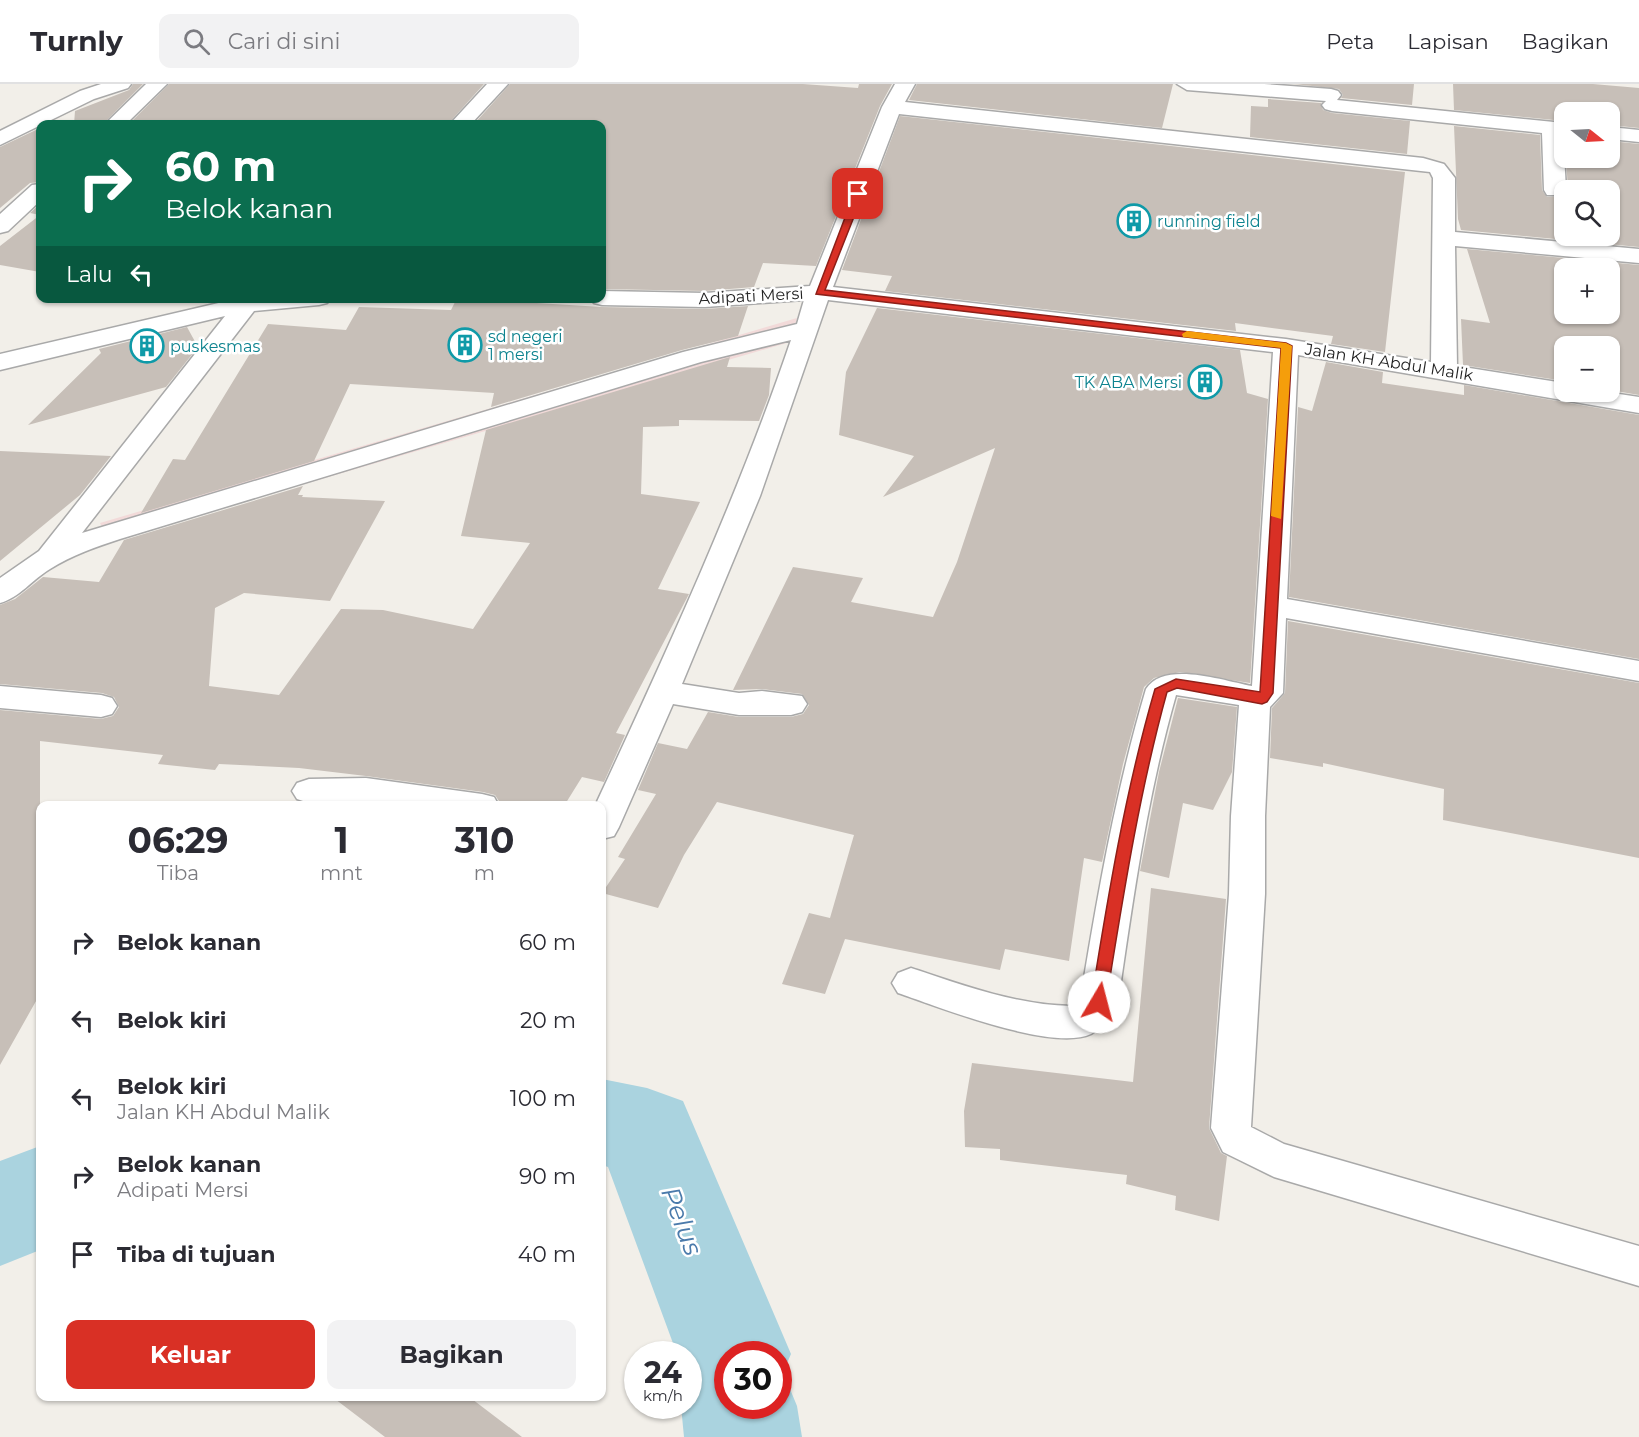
<!DOCTYPE html>
<html lang="id">
<meta charset="utf-8">
<style>
:root{--surface:#fff;--page:#f2f2f3;--text:#2b2b33;--muted:#7c7c81;--line:#e1e1e2;--accent:#d93025}
body{margin:0;font-family:Montserrat,sans-serif;background:var(--page);color:var(--text);height:100vh;display:flex;flex-direction:column;font-size:22px;white-space:nowrap}
*{box-sizing:border-box;margin:0}
p{font-size:20px;color:var(--muted)}
.icon{flex:none;width:33px;height:33px;fill:none;stroke:currentColor;stroke-width:2;stroke-linecap:round;stroke-linejoin:round}
.map{position:relative;flex:1;overflow:hidden}
.details{position:absolute;left:36px;top:717px;width:570px;height:600px;display:flex;flex-direction:column;background:var(--surface);border-radius:12px;box-shadow:0 2px 4px #0004}
.details>*{flex:none}
.guide{position:absolute;left:36px;top:36px;width:570px;height:183px;border-radius:12px;box-shadow:0 2px 4px #0004;background:#0b6e4f;color:#fff;overflow:hidden}
.needle{width:39px;rotate:108deg}
.buttons{position:absolute;left:1554px;top:18px;display:grid;gap:12px}
.buttons a{display:grid;place-items:center;width:66px;height:66px;border-radius:12px;background:var(--surface);box-shadow:0 2px 4px #0004;font-size:30px}
.speed{position:absolute;left:624px;top:1257px;display:flex;gap:12px;font-size:30px;font-weight:700;text-align:center}
.speed>*{display:grid;place-content:center;width:78px;height:78px;border-radius:50%;background:var(--surface);box-shadow:0 2px 4px #0004;line-height:1}
.speed small{font-size:15px;font-weight:400}
.speed .limit{border:9px solid #d22;background:#fff;color:#111}
.pin{position:absolute;display:grid;place-items:center;width:51px;height:51px;color:#fff;margin:-26px;border-radius:12px;box-shadow:0 3px 9px #0006}
.me{position:absolute;width:66px;margin:-33px;rotate:8deg;stroke-linejoin:round;filter:drop-shadow(0 0 4px #0008)}
.turn{display:flex;align-items:center;gap:21px;height:126px;padding:0 30px;font-size:27px}
.turn .icon{width:78px;height:78px;stroke-width:2.5}
.turn b{display:block;font-size:42px;line-height:51px}
.then{display:flex;align-items:center;height:57px;padding:0 30px;background:#0003;gap:12px;font-size:22px}
.eta{display:flex;justify-content:space-evenly;align-items:center;height:102px;text-align:center}
.eta b{font-size:36px;font-weight:700;line-height:42px}
.action{display:flex;gap:12px;margin-top:auto;padding:12px 30px}
.action a{flex:1;height:69px;border-radius:12px;background:var(--accent);color:#fff;font-size:24px;font-weight:700;line-height:69px;text-align:center}
.action a+a{background:var(--page);color:var(--text)}
ul{padding:0;list-style:none}
li{display:flex;align-items:center;gap:18px;height:78px;padding:0 30px}
li div{flex:1}
li b{display:block;font-size:22px}
li em{font-style:normal}
header{display:flex;align-items:center;gap:36px;box-sizing:border-box;height:84px;padding:0 30px;background:var(--surface);border-bottom:2px solid var(--line)}
header strong{font-size:28px}
nav{display:flex;gap:33px;margin-inline-start:auto;font-size:21px}
.search{width:420px;height:54px;background:var(--page);display:flex;align-items:center;gap:15px;box-sizing:border-box;padding:0 21px;border-radius:12px;color:var(--muted);font-size:22px}
.map>svg:first-child{display:block}
.commercial{fill:#f2dad9}
.lines{fill:none;stroke-linecap:round;stroke-linejoin:round}
.river{fill:#aad3df;fill-rule:evenodd}
.building{fill:#c7bfb8;fill-rule:evenodd}
.minor-casing{stroke:#a9a9a9;stroke-width:3}
.minor{fill:#fff;fill-rule:evenodd}
.route{fill:#d93025;stroke:#8d1f18;stroke-width:1.5}
.slow{fill:#f59e0b}
.labels{text-anchor:middle;dominant-baseline:central;stroke-width:5;stroke-linejoin:round;paint-order:stroke}
.far-culture-label{font-size:16px;fill:#0d838f;stroke:#fff;text-anchor:start}
.far-street-label{font-size:16px;fill:#222;stroke:#fff}
.near-water-label{font-size:26px;font-style:italic;fill:#4a7aab;stroke:#fff}
</style>
<header>
<strong>Turnly</strong>
<div class="search"><svg class="icon" aria-label="search" viewBox="0 0 24 24"><circle cx="10" cy="10" r="6"/><path d="M15 15l6 6"/></svg>Cari di sini</div>
<nav><a>Peta</a><a>Lapisan</a><a>Bagikan</a></nav>
</header>
<div class="map">
<svg width="1639" height="1353" viewBox="0 0 1639 1353">
<rect width="100%" height="100%" fill="#f2efe9"/>
<!-- commercial -->
<path class="commercial" d="M797,234L790,258L109,457L100,439Z"/>
<g class="lines">
<!-- river -->
<path class="river" d="M602,995L647,1004L683,1017L791,1270L783,1288L797,1322L802,1353H684L681,1322H688V1270H677L608,1083L602,1081ZM728,1270H778V1322H728Z
M40,1062V1166L0,1182V1077Z"/>
</g>
<!-- building -->
<path class="building" d="M133,0H143L103,40H74L75,27L129,6Z
M169,0H484L448,40H129Z
M510,0H803L858,4L859,0H892L880,22L816,182L763,179L754,203L705,207L602,205V40H474Z
M917,0H1173L1162,44L909,16Z
M1294,0H1414L1412,21L1341,14L1343,11L1339,5Z
M1453,0H1593L1639,4V44L1610,41V28H1564V37L1454,26Z
M1268,15L1321,19L1323,26L1332,29L1410,37L1407,70L1250,53L1251,22L1268,23Z
M900,32L1405,88L1385,268L1331,260L1333,252L1235,239L1236,247L885,207L892,192L842,186Z
M1454,42L1540,51L1542,106L1547,113L1564,112V152H1610V106H1568L1566,74H1610V57L1639,60V163L1461,146L1458,135Z
M40,44V98L30,99L0,124V63Z
M40,120V188L0,181V162L40,131L30,129Z
M1467,165L1639,181V311L1610,306V262H1564V297L1463,281L1461,235L1490,239ZM1564,184H1610V230H1564Z
M457,214L602,223L705,225L748,222L738,252L682,266L491,323L494,309L350,300L314,377L141,429L173,375L185,376L268,240L346,246L359,223L451,226Z
M877,224L1240,266L1247,309L1268,315L1250,599L1180,588L1154,594L1144,603L1123,680L1102,778L1084,774L1069,877L1005,865L1000,886L845,855L825,910L782,900L809,829L830,834L854,751L717,718L684,771L658,824L602,809L625,775L618,773L656,710L638,706L658,659L687,665L708,628L739,633H791L803,630L809,621L802,610L762,605L733,606L793,483L863,494L851,518L933,533L957,478L995,364L883,413L914,372L839,351L846,288Z
M187,243L198,263L166,303L28,341L101,269L99,265Z
M730,273L727,283L771,284L769,311L759,337L679,336V342L643,343L641,410L700,418L658,505L689,510L616,649L625,651L604,698L582,693L564,722H518L499,717L495,711L483,708L366,692L299,684L219,680L215,686L158,680L163,671L40,657V910L0,981V626L101,635L113,632L119,623L114,613L102,609L0,600V521L15,515L43,493L99,498L124,456L303,402L298,411H303L302,413L385,417L330,517L244,509L215,524L209,602L279,611L341,525L383,526L473,545L530,459L461,452L486,346Z
M1326,278L1383,288L1382,299L1464,311V301L1639,331V575L1289,513L1298,323L1312,327Z
M0,367L111,372L80,411L0,477Z
M1288,537L1639,599V774L1443,736L1444,705L1323,679V683L1270,674L1272,624L1285,609Z
M1178,614L1237,623L1232,688L1213,726L1183,719L1169,794L1140,787L1159,688Z
M1151,804L1226,815L1209,1044L1221,1069L1227,1072L1219,1137L1175,1126L1176,1112L1126,1100L1127,1091L1000,1076V1065L965,1063L964,1027L972,979L1133,998Z
M331,1312H468L522,1353H385Z"/>
<g class="lines">
<!-- minor casing -->
<g class="minor-casing">
<path id="minor" d="M101,0H131L128,4L94,15L0,61V47L80,7Z
M146,0H167L126,40H105Z
M487,0H508L471,40H450Z
M895,0H915L905,18L1423,74L1444,80L1455,94V148L1639,165V179L1455,162L1457,282L1564,299V308H1606L1639,313V329L1298,271L1287,515L1639,577V597L1286,534L1283,609L1270,623L1265,732V810L1251,1043L1284,1060L1639,1162V1202L1274,1093L1223,1068L1211,1044L1229,810L1231,732L1239,621L1176,611C1147,712 1133,815 1118,918C1112,929 1102,944 1091,950C1052,968 939,923 898,909L892,899L898,889L911,884C963,901 1016,921 1071,922L1081,912C1098,808 1116,706 1146,605C1164,576 1224,597 1252,602L1273,268L828,216L760,412L682,600L739,609L762,607L802,612L807,620L802,628L791,631H739L673,620L619,743L614,752L602,755V722H595C666,569 737,415 791,256L701,278L120,455C96,463 72,471 50,485C33,495 19,514 0,519V494L39,467L225,232L0,286V270L240,214H331L327,219L319,221L254,227L82,449L683,268L797,240L804,216L705,223L602,221L594,219L590,214H602V207L705,209L810,202L882,23ZM899,30L1430,88L1433,94L1431,278L1286,255L833,203Z
M1177,0H1264L1331,5L1338,7L1341,11L1337,16L1564,39L1563,51L1566,106L1563,111H1547L1544,106L1542,49L1332,27L1325,25L1322,21L1326,17L1187,6Z
M1610,43L1639,46V58L1610,55Z
M40,100V117L8,147L0,149V130L32,101Z
M0,602L101,611L112,614L117,622L112,630L101,633L0,624Z
M366,694L482,710L494,713L499,722L309,719L297,715L292,707L297,699L309,695Z"/>
</g>
<!-- minor -->
<use href="#minor" class="minor"/>
</g>
<!-- route -->
<path class="route" d="M858,107L863,110L825,206L1286,259L1292,262L1273,609L1267,618L1262,620L1177,604L1167,608C1139,709 1123,813 1106,918L1099,924L1091,918C1108,812 1125,708 1155,605L1176,595L1260,608L1281,264L816,210L854,110Z"/>
<!-- slow -->
<path class="slow" d="M1187,247L1286,259L1292,262L1281,435L1271,432L1281,264L1183,253L1182,250Z"/>
<!-- icons -->
<defs>
<g id="building-ring" transform="scale(1.725)"><circle r="9.5" fill="#fff" stroke="#0f9aa8" stroke-width="1.5"/><path d="M-4-6H4V6H1V3H-1V6H-4ZM-2.5-4.3h1.7v1.8h-1.7ZM.8-4.3h1.7v1.8H.8ZM-2.5-1h1.7V.8h-1.7ZM.8-1h1.7V.8H.8Z" fill="#0f9aa8"/></g>
</defs>
<g fill-rule="evenodd">
<use href="#building-ring" x="1134" y="137"/>
<use href="#building-ring" x="465" y="261"/>
<use href="#building-ring" x="147" y="262"/>
<use href="#building-ring" x="1205" y="298"/>
</g>
<g class="labels">
<!-- far-culture labels -->
<g class="far-culture-label">
<text x="1157" y="137">running field</text>
<text x="488" y="252">sd negeri<tspan x="488" dy="18">1 mersi</tspan></text>
<text x="170" y="262">puskesmas</text>
<text x="1182" y="298" text-anchor="end">TK ABA Mersi</text>
</g>
<!-- far-street labels -->
<g class="far-street-label">
<text transform="translate(751 212) rotate(-3)">Adipati Mersi</text>
<text transform="translate(1389 278) rotate(9)">Jalan KH Abdul Malik</text>
</g>
<!-- near-water labels -->
<g class="near-water-label">
<text transform="translate(682 1137) rotate(69)">Pelus</text>
</g>
</g>
</svg>
<div class="buttons">
<a><svg class="needle" viewBox="-14 -14 28 28"><path d="M0-13l5 13h-10z" fill="#e53935"/><path d="M0 13l5-13h-10z" fill="#7c7c81"/></svg></a>
<a><svg class="icon" aria-label="search" viewBox="0 0 24 24"><circle cx="10" cy="10" r="6"/><path d="M15 15l6 6"/></svg></a>
<a>+</a>
<a>−</a>
</div>
<div class="speed"><div>24<small>km/h</small></div><div class="limit">30</div></div>
<div class="pin" style="left:858px;top:110px;background:#d93025"><svg class="icon" aria-label="arrive" viewBox="0 0 24 24"><path d="M6 21V4h12l-3 4 3 4H6"/></svg></div>
<svg class="me" style="left:1099px;top:918px" viewBox="-20 -20 40 40"><circle r="19" fill="#fff"/><path d="M0-13L10 11 0 6-10 11z" fill="#d93025"/></svg>
<div class="guide">
<div class="turn"><svg class="icon" aria-label="right" viewBox="0 0 24 24"><path d="M7 20v-9h11M14 6l5 5-5 5"/></svg><div><b>60 m</b>Belok kanan</div></div>
<div class="then">Lalu<svg class="icon" aria-label="left" viewBox="0 0 24 24"><path d="M17 20v-9H6M10 6l-5 5 5 5"/></svg></div>
</div>
<section class="details">
<div class="eta">
<div><b>06:29</b><p>Tiba</p></div>
<div><b>1</b><p>mnt</p></div>
<div><b>310</b><p>m</p></div>
</div>
<ul>
<li><svg class="icon" aria-label="right" viewBox="0 0 24 24"><path d="M7 20v-9h11M14 6l5 5-5 5"/></svg><div><b>Belok kanan</b></div><em>60 m</em></li>
<li><svg class="icon" aria-label="left" viewBox="0 0 24 24"><path d="M17 20v-9H6M10 6l-5 5 5 5"/></svg><div><b>Belok kiri</b></div><em>20 m</em></li>
<li><svg class="icon" aria-label="left" viewBox="0 0 24 24"><path d="M17 20v-9H6M10 6l-5 5 5 5"/></svg><div><b>Belok kiri</b><p>Jalan KH Abdul Malik</p></div><em>100 m</em></li>
<li><svg class="icon" aria-label="right" viewBox="0 0 24 24"><path d="M7 20v-9h11M14 6l5 5-5 5"/></svg><div><b>Belok kanan</b><p>Adipati Mersi</p></div><em>90 m</em></li>
<li><svg class="icon" aria-label="arrive" viewBox="0 0 24 24"><path d="M6 21V4h12l-3 4 3 4H6"/></svg><div><b>Tiba di tujuan</b></div><em>40 m</em></li>
</ul>
<div class="action"><a>Keluar</a><a>Bagikan</a></div>
</section>
</div>
